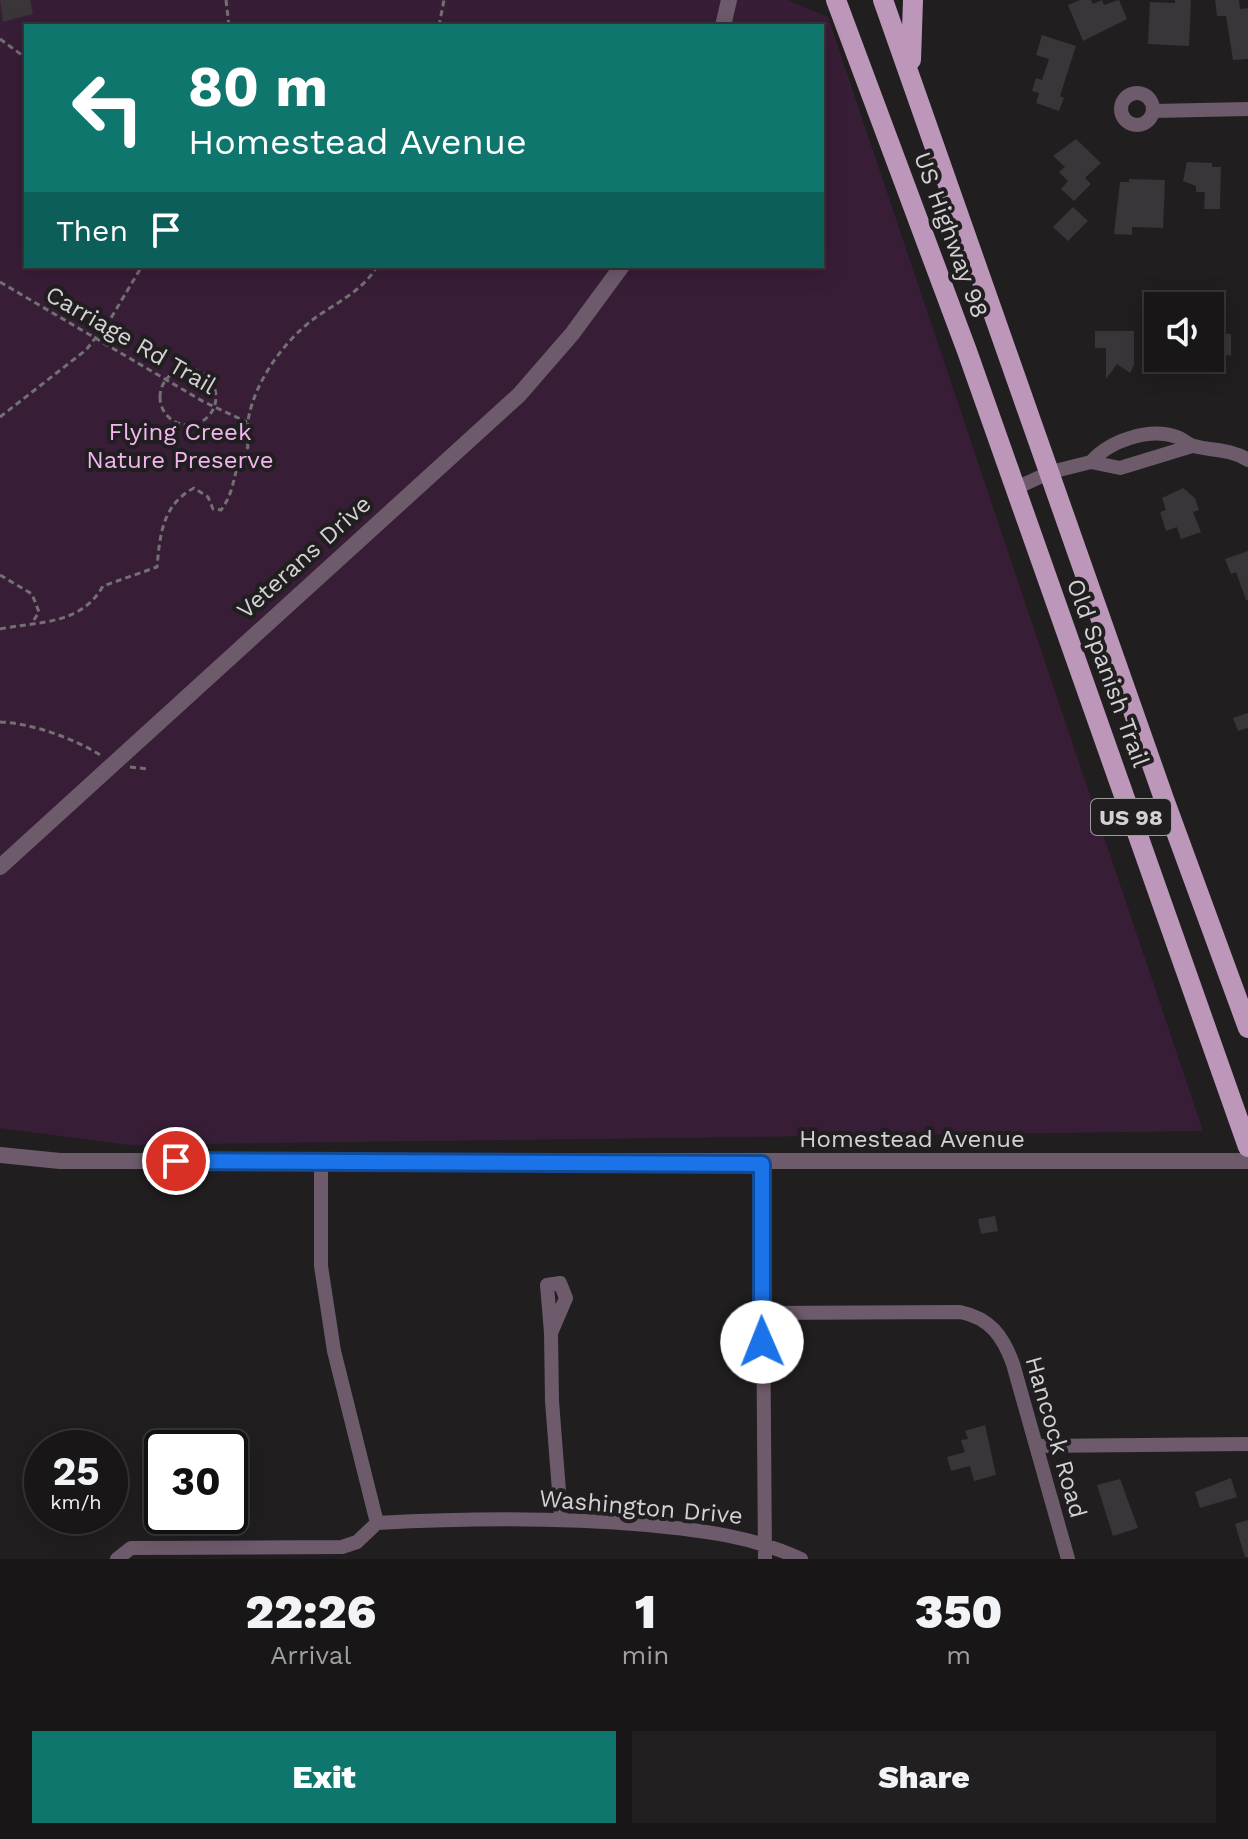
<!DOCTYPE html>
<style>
:root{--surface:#191618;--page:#221f21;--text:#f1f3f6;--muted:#9f9fa2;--line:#373537;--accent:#0f766e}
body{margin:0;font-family:"Work Sans",sans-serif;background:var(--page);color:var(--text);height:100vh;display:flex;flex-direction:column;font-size:30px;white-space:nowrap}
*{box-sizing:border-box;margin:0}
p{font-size:26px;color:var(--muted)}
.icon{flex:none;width:44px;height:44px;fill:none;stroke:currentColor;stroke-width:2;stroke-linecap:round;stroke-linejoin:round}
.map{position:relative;height:1559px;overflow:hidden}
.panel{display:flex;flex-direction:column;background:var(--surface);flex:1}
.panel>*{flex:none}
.hud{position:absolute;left:24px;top:24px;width:800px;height:244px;border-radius:0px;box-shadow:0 4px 20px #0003,0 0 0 2px var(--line);background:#0f766e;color:#fff;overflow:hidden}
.fabs{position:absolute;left:1144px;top:292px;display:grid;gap:16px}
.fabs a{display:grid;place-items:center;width:80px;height:80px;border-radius:0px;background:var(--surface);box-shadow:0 4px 20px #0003,0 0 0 2px var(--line);font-size:40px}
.speed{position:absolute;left:24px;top:1430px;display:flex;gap:16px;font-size:40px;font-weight:700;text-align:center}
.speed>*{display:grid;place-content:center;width:104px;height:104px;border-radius:50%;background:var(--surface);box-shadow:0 4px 20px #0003,0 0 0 2px var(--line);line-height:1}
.speed small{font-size:20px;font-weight:400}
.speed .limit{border:4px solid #111;border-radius:12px;background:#fff;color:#111}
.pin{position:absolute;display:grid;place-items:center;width:68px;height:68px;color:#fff;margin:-34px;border:4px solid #fff;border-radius:50%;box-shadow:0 2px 8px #0007}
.me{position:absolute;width:88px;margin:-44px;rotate:359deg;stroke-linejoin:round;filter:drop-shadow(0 0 6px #0008)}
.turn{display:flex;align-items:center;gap:28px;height:168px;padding:0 32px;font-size:36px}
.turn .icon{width:104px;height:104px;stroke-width:2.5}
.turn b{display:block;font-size:56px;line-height:68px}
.then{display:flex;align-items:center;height:76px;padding:0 32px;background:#0003;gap:16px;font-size:30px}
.eta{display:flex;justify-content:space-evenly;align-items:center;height:136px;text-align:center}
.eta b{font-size:48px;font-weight:800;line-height:56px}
.button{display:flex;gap:16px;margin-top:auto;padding:16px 32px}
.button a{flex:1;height:92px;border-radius:0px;background:var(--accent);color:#fff;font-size:32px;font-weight:800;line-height:92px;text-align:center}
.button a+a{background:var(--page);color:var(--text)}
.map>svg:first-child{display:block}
.green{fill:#381d37;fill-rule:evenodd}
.building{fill:#393539}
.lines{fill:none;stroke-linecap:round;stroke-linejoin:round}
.path{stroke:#727072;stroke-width:3;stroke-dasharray:6 4;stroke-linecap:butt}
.minor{stroke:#6d5b6b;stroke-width:14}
.tertiary{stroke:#6d5b6b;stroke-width:16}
.primary{stroke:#bc97b9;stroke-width:20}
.route-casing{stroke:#114b97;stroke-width:20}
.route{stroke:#1a73e8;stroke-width:14}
.labels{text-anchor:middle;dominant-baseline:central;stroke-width:8;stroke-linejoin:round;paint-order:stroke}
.shield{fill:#211e20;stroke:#9e9b9d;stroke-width:2}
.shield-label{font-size:22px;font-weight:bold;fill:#d3d1d3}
.street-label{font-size:24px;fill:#d3d1d3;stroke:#211e20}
.park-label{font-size:24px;fill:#f3b5f0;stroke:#211e20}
</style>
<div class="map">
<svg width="1248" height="1559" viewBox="0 0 1248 1559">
<rect width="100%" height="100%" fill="#211e20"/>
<!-- green -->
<path class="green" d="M0,0H787L828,17L1203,1131L129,1145L0,1128ZM26,26H822V266H26Z"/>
<!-- building -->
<path class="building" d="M0,0H30L33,14L3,22Z
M1080,0H1091L1093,4L1102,0L1104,5L1119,0L1127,19L1083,41L1068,5Z
M1175,0H1191L1189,46L1148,44L1150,2L1175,3Z
M1215,0H1239L1240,9L1248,8V59L1233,60L1226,16H1217Z
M1042,35L1076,46L1060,96L1064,98L1059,111L1036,103L1039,93L1032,91L1036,78L1042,80L1049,59L1036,55Z
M1076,139L1101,163L1085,178L1091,184L1074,201L1061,189L1068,181L1059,172L1065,167L1053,156Z
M1187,162L1212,163V167H1221L1220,209H1204L1205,192H1196V186L1183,181Z
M1129,179L1165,180L1163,228L1132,227V235L1114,234L1120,182H1129Z
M1073,207L1088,221L1068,241L1053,227Z
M1095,331H1134V365L1130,373L1117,364L1106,379V348H1095Z
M1210,332L1231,334V356L1227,355L1222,363L1210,362Z
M1183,488L1195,498L1199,510L1193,512L1201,532L1181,539L1177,527L1166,531L1160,512L1166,510L1162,498Z
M1248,551V600H1246L1236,572L1231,574L1225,559Z
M1248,713V728L1238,731L1233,718Z
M995,1216L998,1231L981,1234L978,1219Z
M985,1425L996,1475L974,1481L970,1466L951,1471L947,1457L965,1452L961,1440L968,1439L965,1431Z
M1231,1478L1237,1497L1200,1508L1195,1492Z
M1120,1479L1138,1528L1113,1536L1097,1485Z
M1248,1520V1557H1245L1235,1524Z"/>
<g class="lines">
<!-- path -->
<path class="path" d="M226,0L229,26
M439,26L444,0
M0,39L26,58
M0,282L204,402L247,422
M160 397a28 28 0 1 1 56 0a28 28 0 1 1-56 0Z
M0,417L86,350L111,318L142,266
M0,575L32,594L39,612L32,623
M0,629C40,621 81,625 103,586L157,567C160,535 162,505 194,488L208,497L213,509L221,510C238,487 230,472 248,447C240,401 279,344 315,318C336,303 364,290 377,266
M0,722C32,723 75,739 102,756
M130,767L148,769"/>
<!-- minor -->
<path class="minor" d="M1121 109a16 16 0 1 1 32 0a16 16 0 1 1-32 0Z
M1153,111L1248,109
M1091,462C1109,441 1149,427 1177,437C1183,439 1188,445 1194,446C1212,451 1232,449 1248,460
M1016,488L1051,472L1091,462L1120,468L1192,446
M321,1161V1266L334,1351L377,1523
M762,1164L765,1559
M560,1283L566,1298L551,1333L547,1285Z
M761,1313L960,1312C990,1318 1003,1336 1013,1364L1068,1559
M551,1333L552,1401L561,1517
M1037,1446L1248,1444
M117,1559L131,1548L342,1547L357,1542L377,1523C468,1518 557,1517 647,1525C700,1530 752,1536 801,1559"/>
<!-- tertiary -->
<path class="tertiary" d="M723,26L729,0
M0,867L519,395L572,334L622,266
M0,1155L60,1161H1248"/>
<!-- primary -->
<path class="primary" d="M836,0L967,351L1248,1147
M883,0L1164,799L1248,1028
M911,60L913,0"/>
</g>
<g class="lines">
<!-- route casing -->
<g class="route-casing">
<path id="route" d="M176,1161L762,1164V1342"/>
</g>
<!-- route -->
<use href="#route" class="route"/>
</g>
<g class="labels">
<!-- shield labels -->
<rect class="shield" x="1091" y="799" width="80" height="36" rx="6"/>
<g class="shield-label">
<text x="1131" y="817">US 98</text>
</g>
<!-- street labels -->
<g class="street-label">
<text transform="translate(951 235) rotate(70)">US Highway 98</text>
<text transform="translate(131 340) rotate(30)">Carriage Rd Trail</text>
<text transform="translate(304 557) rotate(-42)">Veterans Drive</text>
<text transform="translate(1108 673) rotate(70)">Old Spanish Trail</text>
<text x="912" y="1139">Homestead Avenue</text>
<text transform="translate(1056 1437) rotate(74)">Hancock Road</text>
<text transform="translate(641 1507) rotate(5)">Washington Drive</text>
</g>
<!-- park labels -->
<g class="park-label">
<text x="180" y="432">Flying Creek<tspan x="180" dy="28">Nature Preserve</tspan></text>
</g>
</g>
</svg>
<div class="fabs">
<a><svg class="icon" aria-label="sound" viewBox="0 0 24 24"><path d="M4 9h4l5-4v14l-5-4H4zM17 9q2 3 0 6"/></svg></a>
</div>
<div class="speed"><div>25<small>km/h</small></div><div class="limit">30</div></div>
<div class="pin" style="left:176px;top:1161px;background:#d93025"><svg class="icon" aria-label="arrive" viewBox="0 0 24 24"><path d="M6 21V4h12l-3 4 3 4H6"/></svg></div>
<svg class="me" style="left:762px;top:1342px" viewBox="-20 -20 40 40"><circle r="19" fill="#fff"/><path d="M0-13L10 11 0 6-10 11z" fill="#1a73e8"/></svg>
<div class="hud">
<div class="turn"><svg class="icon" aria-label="left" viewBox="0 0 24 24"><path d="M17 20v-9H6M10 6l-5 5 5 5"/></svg><div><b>80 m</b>Homestead Avenue</div></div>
<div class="then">Then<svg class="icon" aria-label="arrive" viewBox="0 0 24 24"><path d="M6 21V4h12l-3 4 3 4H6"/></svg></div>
</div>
</div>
<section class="panel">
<div class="eta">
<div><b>22:26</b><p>Arrival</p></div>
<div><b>1</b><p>min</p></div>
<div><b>350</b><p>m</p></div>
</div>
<div class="button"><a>Exit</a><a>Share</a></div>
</section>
